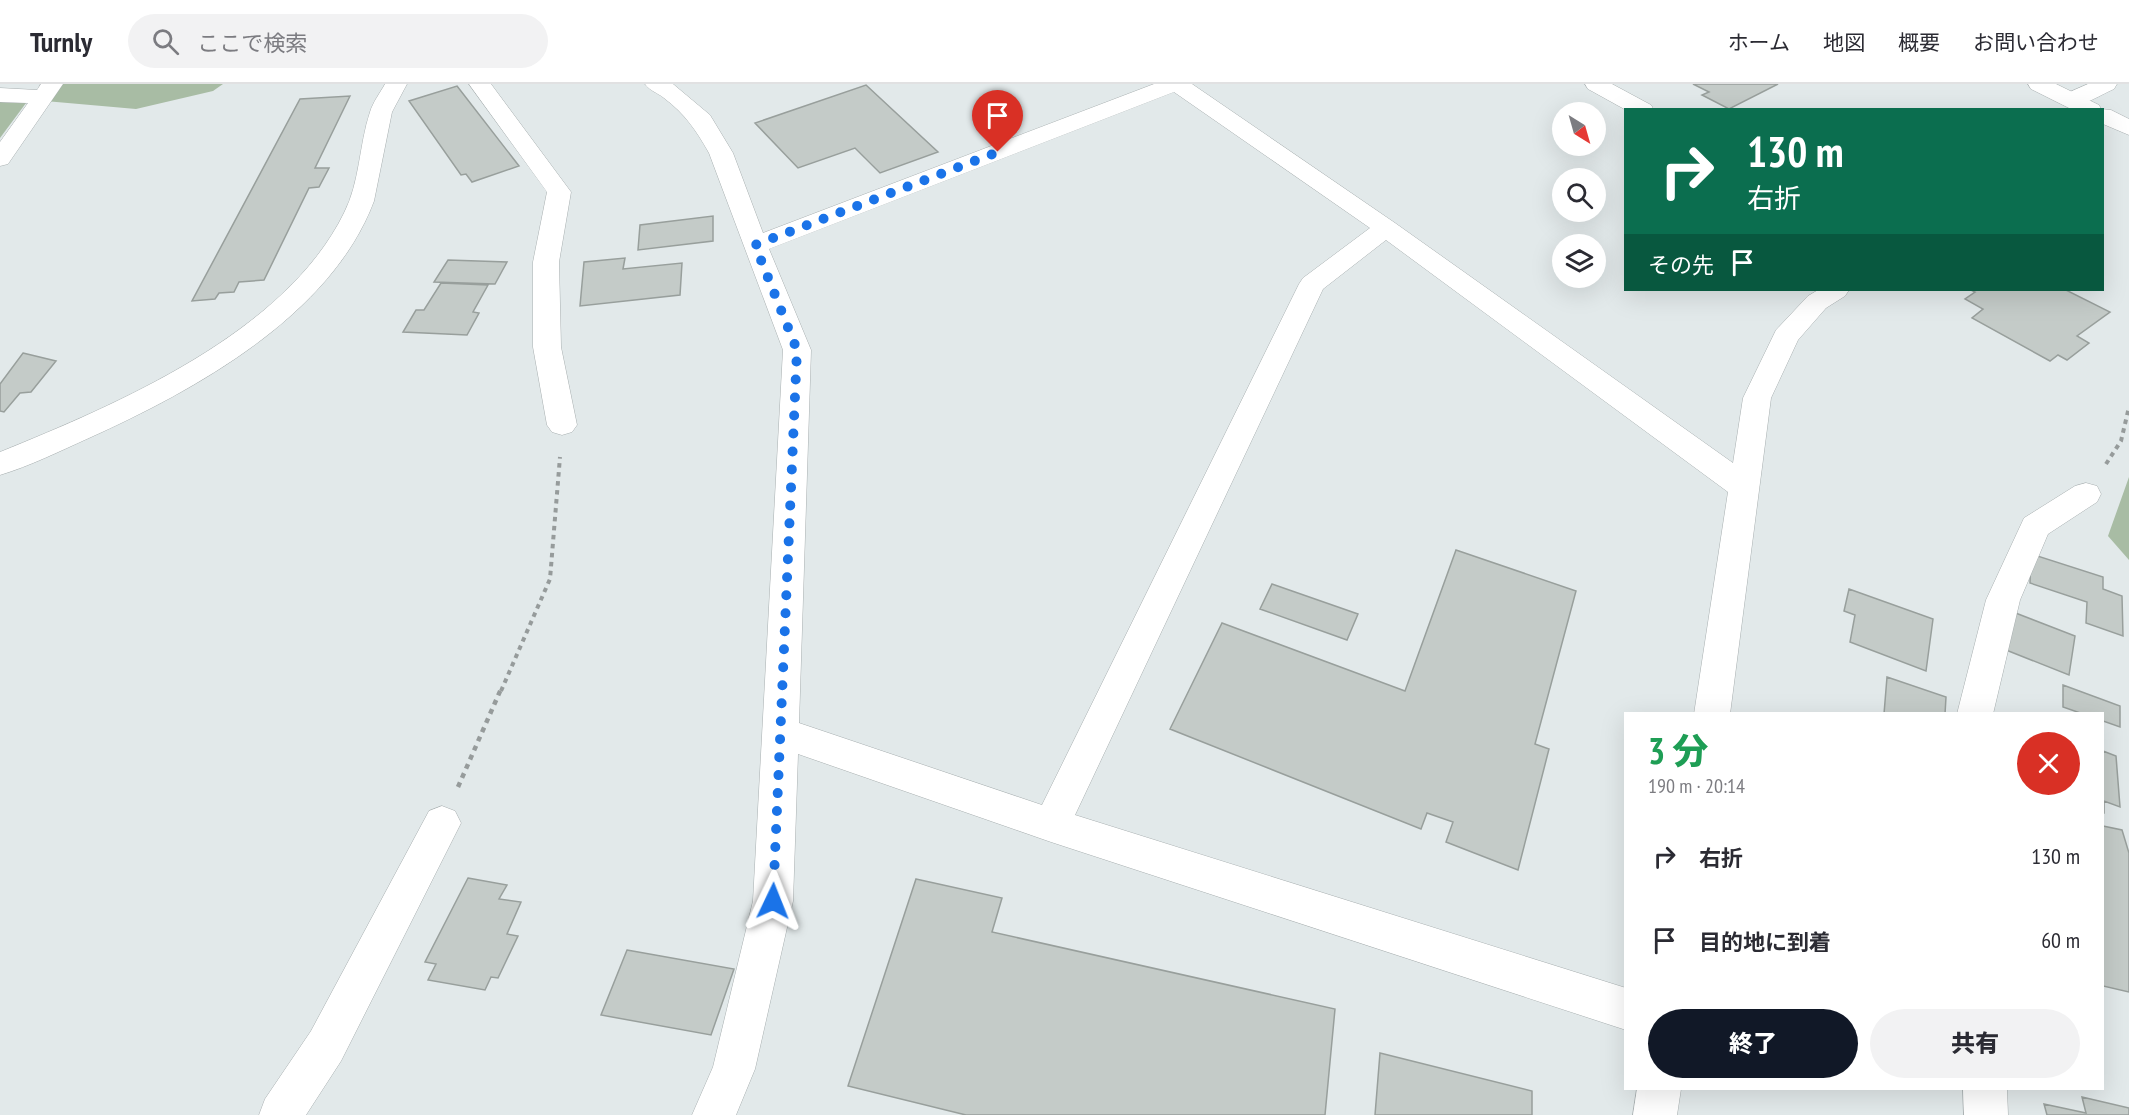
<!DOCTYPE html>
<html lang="ja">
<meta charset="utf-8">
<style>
:root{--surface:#fff;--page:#f2f2f3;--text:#2b2b33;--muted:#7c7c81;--line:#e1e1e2;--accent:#111827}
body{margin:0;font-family:"PT Sans Narrow","Noto Sans JP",sans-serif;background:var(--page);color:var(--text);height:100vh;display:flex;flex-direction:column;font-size:22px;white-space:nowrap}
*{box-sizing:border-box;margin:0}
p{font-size:20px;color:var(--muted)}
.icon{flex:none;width:33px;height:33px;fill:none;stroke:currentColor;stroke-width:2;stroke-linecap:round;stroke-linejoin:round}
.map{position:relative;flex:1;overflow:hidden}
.details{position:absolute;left:1624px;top:628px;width:480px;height:378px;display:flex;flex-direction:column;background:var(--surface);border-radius:0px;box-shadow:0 6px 24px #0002}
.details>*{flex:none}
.banner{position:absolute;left:1624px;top:24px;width:480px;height:183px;border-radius:0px;box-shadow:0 6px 24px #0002;background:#0b6e4f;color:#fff;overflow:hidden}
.needle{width:39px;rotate:143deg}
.controls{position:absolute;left:1552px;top:18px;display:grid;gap:12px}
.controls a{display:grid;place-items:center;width:54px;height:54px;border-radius:50%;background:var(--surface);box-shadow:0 6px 24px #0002;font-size:30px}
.pin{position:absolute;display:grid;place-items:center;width:51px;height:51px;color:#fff;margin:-62px -26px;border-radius:50% 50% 50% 0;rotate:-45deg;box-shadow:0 0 6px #0007}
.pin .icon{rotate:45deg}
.me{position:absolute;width:66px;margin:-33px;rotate:2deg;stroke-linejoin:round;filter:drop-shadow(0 0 4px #0008)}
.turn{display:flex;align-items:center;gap:21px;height:126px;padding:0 24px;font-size:27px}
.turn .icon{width:78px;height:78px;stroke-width:2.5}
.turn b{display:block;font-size:42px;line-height:51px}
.then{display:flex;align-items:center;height:57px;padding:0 24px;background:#0003;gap:12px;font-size:22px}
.round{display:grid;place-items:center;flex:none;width:63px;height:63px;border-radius:32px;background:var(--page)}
.head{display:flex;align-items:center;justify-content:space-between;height:102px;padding:0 24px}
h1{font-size:36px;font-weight:800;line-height:45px;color:#1e9e55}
.action{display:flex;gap:12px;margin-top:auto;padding:12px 24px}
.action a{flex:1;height:69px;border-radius:36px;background:var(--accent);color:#fff;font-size:24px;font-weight:800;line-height:69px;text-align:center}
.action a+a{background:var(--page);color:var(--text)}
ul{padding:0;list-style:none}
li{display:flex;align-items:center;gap:18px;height:84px;padding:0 24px}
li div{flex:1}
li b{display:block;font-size:22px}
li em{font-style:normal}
header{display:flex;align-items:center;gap:36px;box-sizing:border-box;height:84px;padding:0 30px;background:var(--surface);border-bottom:2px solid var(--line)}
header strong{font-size:28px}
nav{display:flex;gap:33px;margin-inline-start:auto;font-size:21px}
.search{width:420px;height:54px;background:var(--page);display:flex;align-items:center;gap:15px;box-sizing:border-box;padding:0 21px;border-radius:33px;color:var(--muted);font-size:22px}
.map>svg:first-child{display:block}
.green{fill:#a8bca4}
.building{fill:#c4cbc8;stroke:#989f9c;stroke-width:1.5}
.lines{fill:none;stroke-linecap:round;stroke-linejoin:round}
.minor-casing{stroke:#a8afb0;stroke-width:1}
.major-casing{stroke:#a8afb0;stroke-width:1}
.path-far1{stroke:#969b9b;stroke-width:4;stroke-dasharray:4.5 4.5;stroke-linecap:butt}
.path{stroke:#969b9b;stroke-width:4.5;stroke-dasharray:5 5;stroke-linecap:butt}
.minor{fill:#fff;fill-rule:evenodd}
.major{fill:#fff;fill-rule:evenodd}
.route{stroke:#1a73e8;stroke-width:10;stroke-dasharray:0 18}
</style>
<header>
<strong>Turnly</strong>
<div class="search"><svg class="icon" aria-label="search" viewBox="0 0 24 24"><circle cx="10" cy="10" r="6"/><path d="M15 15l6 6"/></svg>ここで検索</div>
<nav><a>ホーム</a><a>地図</a><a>概要</a><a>お問い合わせ</a></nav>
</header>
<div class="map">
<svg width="2129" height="1031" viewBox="0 0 2129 1031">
<rect width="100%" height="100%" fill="#e2e9ea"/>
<!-- green -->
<path class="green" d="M57,0H223L213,7L136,25L45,17Z
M0,18L26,19L0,54Z
M2129,393V476L2108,452Z"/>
<!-- building -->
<path class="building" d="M1693,0H1778L1729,25L1702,11L1709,8Z
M866,1L938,68L880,89L855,64L798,84L755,39Z
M457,2L519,82L472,98L466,90L461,91L409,17Z
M350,12L315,84H329L319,103L309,104L264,196L239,198L234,208L219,209L215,215L192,217L300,15Z
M713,132V157L638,166L640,141Z
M625,174L623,185L682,179L680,211L580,222L584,178Z
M448,176L507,178L495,200L434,198Z
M441,199L488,201L473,228L479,229L467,251L403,248L416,226H424Z
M1971,206H2066L2110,228L2077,252L2089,259L2067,276L2058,271L2050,277L1972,234L1983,225L1965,215L1975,208Z
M23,269L56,277L31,308L20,309L4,328L0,327V300Z
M1456,466L1576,507L1535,660L1549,665L1518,786L1446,758L1453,738L1427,729L1421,745L1170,645L1222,539L1405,607Z
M2031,470L2103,493V505L2122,512L2123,552L2086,539L2087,518L2030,499Z
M1272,500L1358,530L1347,556L1260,525Z
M1849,505L1933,535L1926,587L1850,558L1855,531L1844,527Z
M2013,528L2075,552L2069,591L2006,566Z
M1887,593L1946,613L1945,630H1884Z
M2063,601L2120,622V643L2103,637V630H2083L2063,623Z
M2103,667L2116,672L2120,723L2104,717V729H2103Z
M2103,742L2122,746L2129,769V908L2103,902Z
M468,794L507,801L499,815L521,818L507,850L518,852L498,894L491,893L485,906L428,896L436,880L425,878Z
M916,795L1002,814L992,848L1335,925L1325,1031H966L848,1002Z
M627,866L734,885L711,951L601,931Z
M1380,969L1532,1007V1031H1375Z
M2082,1013L2129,1024V1031H2047L2044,1020L2086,1029Z"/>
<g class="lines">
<!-- minor casing -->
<g class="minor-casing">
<path id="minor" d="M41,0H63L8,80L0,82V58L28,19L0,18V4L37,6Z
M385,0H407L392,28L374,117C331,232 195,306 89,354C60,367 30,382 0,391V368C118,320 285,249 344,129C360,98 359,61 370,28C373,18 380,9 385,0Z
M469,0H491L571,108L559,178L561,263L577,341L572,348L562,351L552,348L547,341L533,263V178L547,108Z
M645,0H673L710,31L733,69L763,149L1154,0H1192L1395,139L1733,379L1743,314L1776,246L1808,212L1818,206H1849L1845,212L1826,224L1798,256L1771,314L1730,630H1694L1728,408L1386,156L1323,205L1075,731L1626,904V946L1051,758L798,670L793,817L755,985L736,1031H692L713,983L753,817L783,266L709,69C696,46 685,30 664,14C658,9 650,7 645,0ZM1174,8L1370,144L1303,194L1299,200L1042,721L799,639L811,266L769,165Z
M1585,0H1612L1651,21L1654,26H1626L1588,5Z
M2088,0H2117L2114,5C2098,12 2080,25 2063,21L2060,16L2063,11Z
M2086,399L2097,402L2101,410L2097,418L2048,450L2020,516L1993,630H1957L1986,516L2024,434L2075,402Z
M442,722L455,727L461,739L341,977L306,1031H259L265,1015L311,947L429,727Z
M1637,1005H1681L1677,1031H1633Z
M1963,1005H2007L2008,1031H1964Z"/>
</g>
<!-- major casing -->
<g class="major-casing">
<path id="major" d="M2028,0H2056L2099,21L2101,25L2111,26L2129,35V51L2103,40V26H2073L2031,5Z"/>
</g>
<!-- path-far1 -->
<path class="path-far1" d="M2106,380L2121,357L2129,323
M501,607L550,495L560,373"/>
<!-- path -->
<path class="path" d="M458,703L501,605"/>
<!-- minor -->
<use href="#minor" class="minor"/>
<!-- major -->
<use href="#major" class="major"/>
</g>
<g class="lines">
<!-- route -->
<path class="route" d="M773,817L797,266L755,161L998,68"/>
</g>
</svg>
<div class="controls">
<a><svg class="needle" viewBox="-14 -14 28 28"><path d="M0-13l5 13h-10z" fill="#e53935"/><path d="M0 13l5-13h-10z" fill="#7c7c81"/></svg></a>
<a><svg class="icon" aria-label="search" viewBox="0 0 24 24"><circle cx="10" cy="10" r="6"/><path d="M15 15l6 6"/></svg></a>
<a><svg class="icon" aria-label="layers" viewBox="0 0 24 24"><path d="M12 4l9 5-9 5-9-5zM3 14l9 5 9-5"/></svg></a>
</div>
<div class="pin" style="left:998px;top:68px;background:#d93025"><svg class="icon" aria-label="arrive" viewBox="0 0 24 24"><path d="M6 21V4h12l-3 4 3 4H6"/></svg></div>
<svg class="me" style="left:773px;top:817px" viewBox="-20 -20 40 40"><path d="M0-17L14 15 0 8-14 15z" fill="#1a73e8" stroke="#fff" stroke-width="4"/></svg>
<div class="banner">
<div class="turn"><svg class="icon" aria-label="right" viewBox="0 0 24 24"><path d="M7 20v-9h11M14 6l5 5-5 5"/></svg><div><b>130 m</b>右折</div></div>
<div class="then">その先<svg class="icon" aria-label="arrive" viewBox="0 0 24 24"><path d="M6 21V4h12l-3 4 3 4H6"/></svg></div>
</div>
<section class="details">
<div class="head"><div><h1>3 分</h1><p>190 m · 20:14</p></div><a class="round" style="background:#d93025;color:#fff"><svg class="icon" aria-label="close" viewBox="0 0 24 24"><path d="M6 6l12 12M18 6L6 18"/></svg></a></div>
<ul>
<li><svg class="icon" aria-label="right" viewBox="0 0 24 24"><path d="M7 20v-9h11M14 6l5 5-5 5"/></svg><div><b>右折</b></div><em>130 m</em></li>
<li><svg class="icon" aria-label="arrive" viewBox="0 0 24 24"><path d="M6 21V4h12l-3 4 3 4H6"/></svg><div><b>目的地に到着</b></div><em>60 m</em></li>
</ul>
<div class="action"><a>終了</a><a>共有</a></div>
</section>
</div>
